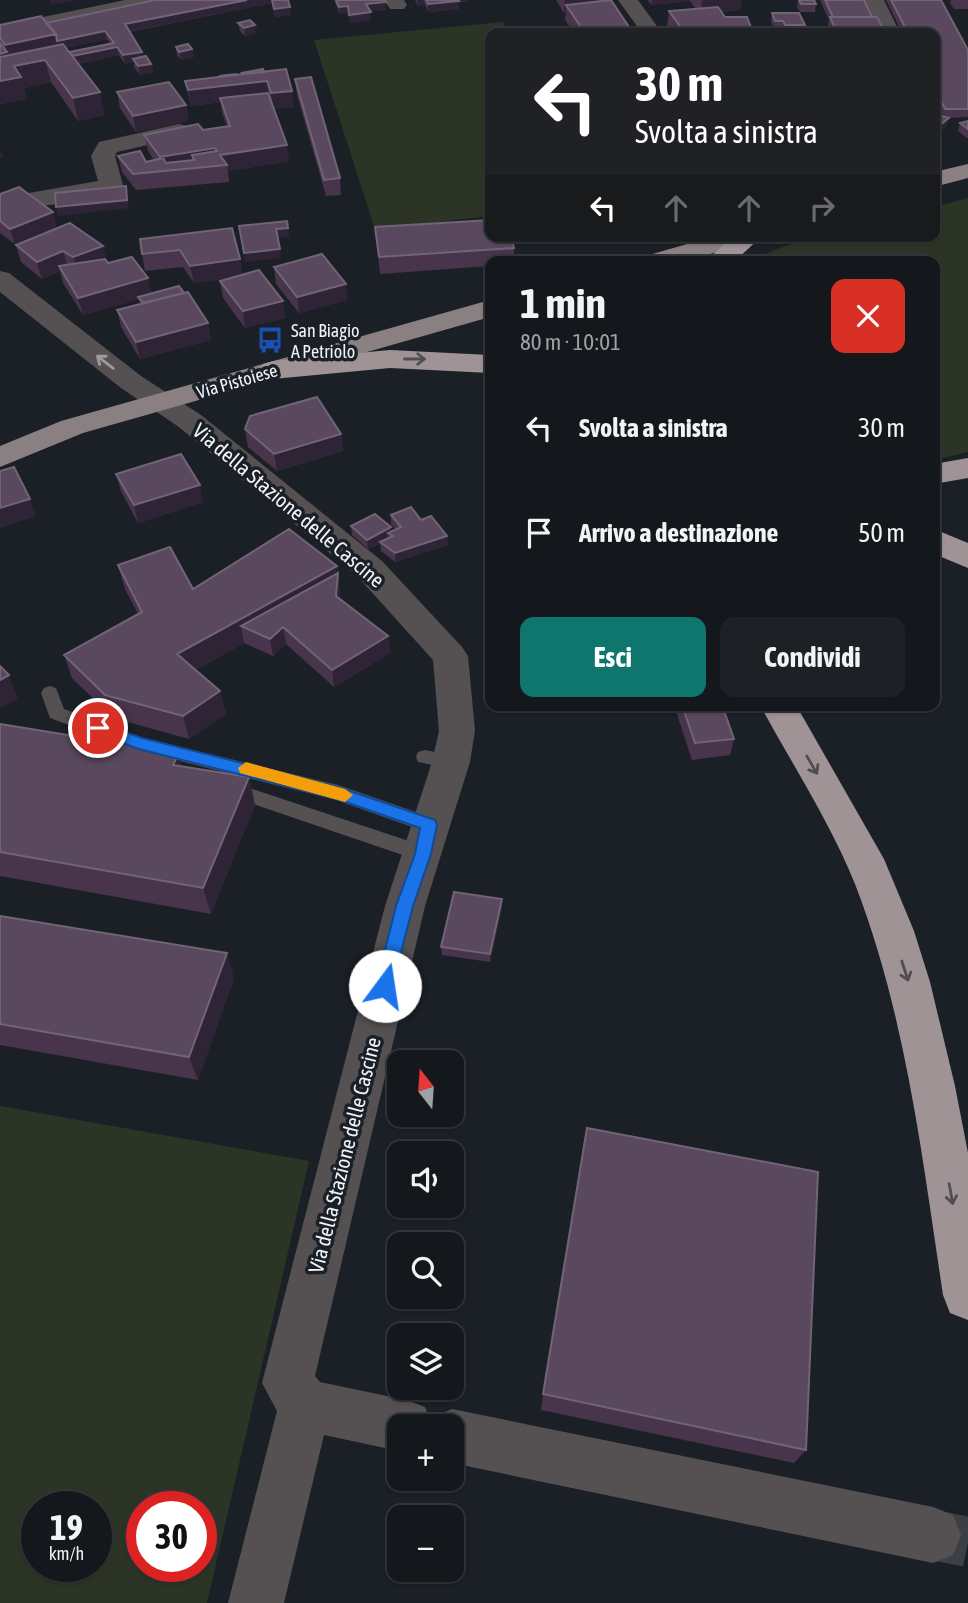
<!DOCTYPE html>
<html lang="it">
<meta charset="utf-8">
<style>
:root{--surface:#14181d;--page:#1d2126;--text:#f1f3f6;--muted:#9da0a4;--line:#33373b;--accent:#0f766e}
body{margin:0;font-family:"Asap Condensed",sans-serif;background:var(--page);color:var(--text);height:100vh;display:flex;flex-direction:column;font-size:26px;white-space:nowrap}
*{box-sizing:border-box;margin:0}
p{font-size:23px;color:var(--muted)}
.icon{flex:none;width:38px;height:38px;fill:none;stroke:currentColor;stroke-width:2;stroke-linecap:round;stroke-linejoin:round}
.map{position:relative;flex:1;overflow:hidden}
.details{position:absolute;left:485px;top:256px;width:455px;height:455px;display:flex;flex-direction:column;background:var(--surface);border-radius:14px;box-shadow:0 2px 5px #0004,0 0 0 2px var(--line)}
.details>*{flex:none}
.top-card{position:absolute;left:485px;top:28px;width:455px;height:214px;border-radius:14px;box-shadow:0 2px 5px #0004,0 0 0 2px var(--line);background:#202124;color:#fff;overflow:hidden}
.needle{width:46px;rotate:343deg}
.fabs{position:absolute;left:387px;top:1050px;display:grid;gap:14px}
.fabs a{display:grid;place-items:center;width:77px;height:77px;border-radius:14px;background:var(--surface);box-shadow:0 2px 5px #0004,0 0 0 2px var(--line);font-size:35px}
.speed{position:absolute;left:21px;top:1491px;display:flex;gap:14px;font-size:35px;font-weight:700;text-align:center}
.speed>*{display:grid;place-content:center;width:91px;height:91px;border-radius:50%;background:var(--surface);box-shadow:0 2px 5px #0004,0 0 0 2px var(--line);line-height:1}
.speed small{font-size:18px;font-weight:400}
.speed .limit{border:10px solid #d22;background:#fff;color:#111}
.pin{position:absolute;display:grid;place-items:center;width:60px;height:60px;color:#fff;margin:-30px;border:4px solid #fff;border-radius:50%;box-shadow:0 2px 7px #0007}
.me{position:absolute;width:77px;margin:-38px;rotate:14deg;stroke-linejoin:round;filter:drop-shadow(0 0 5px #0008)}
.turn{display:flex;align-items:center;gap:24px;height:147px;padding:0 35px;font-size:32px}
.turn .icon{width:91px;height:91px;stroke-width:2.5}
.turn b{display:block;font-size:49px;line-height:60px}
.lanes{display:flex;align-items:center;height:66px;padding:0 35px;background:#0003;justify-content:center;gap:35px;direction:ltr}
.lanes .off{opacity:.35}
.round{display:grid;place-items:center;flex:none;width:74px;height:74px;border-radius:14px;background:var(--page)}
.overview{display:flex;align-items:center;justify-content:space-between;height:119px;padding:0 35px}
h1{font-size:42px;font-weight:700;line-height:52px}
.primary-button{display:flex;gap:14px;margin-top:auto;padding:14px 35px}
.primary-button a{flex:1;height:80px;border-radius:14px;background:var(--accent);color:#fff;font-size:28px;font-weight:700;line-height:80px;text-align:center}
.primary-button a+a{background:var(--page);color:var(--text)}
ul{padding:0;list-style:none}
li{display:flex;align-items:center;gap:21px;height:105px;padding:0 35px}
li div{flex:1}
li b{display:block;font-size:26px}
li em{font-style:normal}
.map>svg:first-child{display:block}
.green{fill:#2c3525;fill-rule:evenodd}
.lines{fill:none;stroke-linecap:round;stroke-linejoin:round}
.street-tunnel{stroke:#3b4046;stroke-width:50;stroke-dasharray:50 25;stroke-linecap:butt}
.lane{fill:#555051;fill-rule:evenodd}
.street{fill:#555051;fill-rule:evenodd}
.primary{fill:#8a8081;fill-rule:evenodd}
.highway{fill:#9f9395;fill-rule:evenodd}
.wall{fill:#48344b;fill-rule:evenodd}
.shaded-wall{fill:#2e2435}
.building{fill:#5a495e;stroke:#716476;stroke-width:2}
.oneway{stroke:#504e53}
.oneway2{stroke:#9b9a9d}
.route{fill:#1a73e8;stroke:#114b97;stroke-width:2}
.slow{fill:#f59e0b}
.labels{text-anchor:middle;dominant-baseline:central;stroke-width:7;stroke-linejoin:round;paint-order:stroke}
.far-poi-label{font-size:18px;fill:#f0f4f9;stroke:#1b2027;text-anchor:start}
.far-street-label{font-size:18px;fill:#f0f4f9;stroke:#1b2027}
.street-label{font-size:21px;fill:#f0f4f9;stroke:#1b2027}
</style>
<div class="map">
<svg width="968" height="1603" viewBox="0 0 968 1603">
<rect width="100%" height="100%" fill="#1b2027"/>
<!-- green -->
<path class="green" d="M503,22L509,33H490V216L375,229L314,40Z
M968,198V452L935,460L934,261H753C807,228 874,236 934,236L935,207Z
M0,1106L309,1161L207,1603H0ZM37,1507H96V1566H37ZM142,1507H201V1566H142Z"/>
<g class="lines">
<!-- street-tunnel -->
<path class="street-tunnel" d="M933,1535L968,1542"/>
<!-- lane -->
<path class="lane" d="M50,686L56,688L64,709L143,738L338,785L436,819L439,825L436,831L429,833L336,800L140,751L50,718L41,693L44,688Z
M425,750L458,757L460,762L458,767L451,769L418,762L416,757L418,752Z
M228,781L430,848L433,854L430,860L423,862L221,793L218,788L221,783Z"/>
<!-- street -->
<path class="street" d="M125,0H164L161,4L154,6L0,38V26Z
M384,0H404L407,5L404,9H390Z
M618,0H638L662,33H642Z
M864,0H884L900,33H880Z
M179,124L187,126L191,131L187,136L117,152L115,156L123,185C111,202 25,206 0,212V198L98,181L91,156L99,142Z
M0,271L9,273L141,376L201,415L382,561L462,647L468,656L475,731L470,762L425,906L315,1376L320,1382L406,1400L425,1407L431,1423L433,1417L452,1409L933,1507L953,1515L961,1535L953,1555L933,1563L452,1463V1426H399V1451L324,1435L284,1603H228L277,1411L262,1383L385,906L432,762L439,731L433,660L358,577L179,427L121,388L0,292Z"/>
<!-- primary -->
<path class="primary" d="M968,164V178L934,187V172Z
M715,236H757L753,241L687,261H645L649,255Z
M490,300V317L83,433L0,467V446L61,421Z"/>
<!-- highway -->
<path class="highway" d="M733,236H762L735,261H706Z
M390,350L490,355V373L390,368L273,379L263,376L259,370L263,364L273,361Z
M968,458V478L934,484V464Z
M934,529L968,543V568L934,554Z
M760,705H796L884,859L914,931L930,982L955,1086L968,1153V1320L950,1313L943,1295C922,1156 906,1016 855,884C830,822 792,764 760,705Z"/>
</g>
<!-- wall -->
<path class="wall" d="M155,0H288L291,15L275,17L272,3L129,32L142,52L143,57L151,64L153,72L140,75L134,67V62L125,64L119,55L78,64L105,115L78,121L51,82L24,88L27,99L0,104V25L46,23ZM107,39L110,43L69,52L66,48Z
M334,0H385L386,10L370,11L371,20L349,23V14H340Z
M415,0H468V1L459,2V9L428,12L425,5L418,6Z
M556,0H606L631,33H574L565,20L566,12L564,13Z
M648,0H742L740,10L722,12L725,17L753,33H672L667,27L669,11L696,9L690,1L651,5Z
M798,0L816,4L815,12H800L797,7Z
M820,0H864L872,17L885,33H827L829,20Z
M886,0H941L968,50V117L947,118L946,127L938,134L934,133V121L942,116L934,101V33H902Z
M951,0H968V9H954L950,3Z
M772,13L805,25L803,33H784L782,29H774L771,21Z
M238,23L256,33L245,36L240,31Z
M176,47L192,49L194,57L181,60L177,55Z
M263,69L294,107L274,109L289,161L228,171L229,182L136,190L122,172L118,156L146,162L154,160L148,151L144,135L203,130L227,126L222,113L221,102L191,106L185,82L242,74Z
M295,79L340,178L341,195L326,196L297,95Z
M117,92L186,105L188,121L136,132L120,108Z
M968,121V139L958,131L960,123Z
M0,194L57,228L107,261L151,293L208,323L211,340L140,359L121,327L117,310L140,304L139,299L83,315L63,283L60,271L42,279L21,262L16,245L0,233Z
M375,227L514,248V261H490V266L380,274Z
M232,228L243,275L285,318L245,328L223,298L220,281L236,277L194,283L183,267L145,271L142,254Z
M274,267L346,284L347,300L299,313L276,284Z
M245,429L341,434L343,451L277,471L248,447Z
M116,474L203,502L138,523L121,491Z
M391,515L421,520L447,536L448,545L395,562L381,551L380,543L368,549L352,535L351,526L391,527V531L396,529L391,524Z
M118,565L193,589L337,566L340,590L339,599L388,636L390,653L334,687L286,644L273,656L244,643L196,670L220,691L226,714L189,739L113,718L72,678L64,655L138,614L125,589Z
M674,705H722L734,739L730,755L692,760Z
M0,724L182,766L249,777L255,805L211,914L0,876Z
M502,899V908L490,962L442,955L441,947Z
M0,916L234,978L198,1080L0,1045Z
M543,1394L806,1450L794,1463L541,1410Z"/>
<!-- shaded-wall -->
<path class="shaded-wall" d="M50,0H78L51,5Z
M247,0H271L272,3L126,32L125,24Z
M417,0H424L425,5L418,6Z
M455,0H468V1L459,2V9L428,12V4Z
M565,0H606L605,8L566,5V12L564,13Z
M652,0H690V1L651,5Z
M702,0H742L740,10L701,14Z
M386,2V10L367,12L366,4Z
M348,6L349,14H340L339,7Z
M290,7L291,15L275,17L274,9Z
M371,12V20L349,23V15Z
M255,25L256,33L245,36L244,28Z
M631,30V33H597Z
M105,31L107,39L9,60L5,45L56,34Z
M117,47L119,55L52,69L47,62Z
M192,49L194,57L181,60L179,52Z
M7,52L9,60L0,62V54Z
M142,52L144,60L133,59L134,62L125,64L123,55Z
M45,60L51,82L24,88L27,99L0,104V81L14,66Z
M151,64L153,72L140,75L138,66Z
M267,81L269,96L220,98L221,102L191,106L188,89Z
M292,91L294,107L273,109L271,93Z
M100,92L105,115L78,121L73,98Z
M186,105L188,121L136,132L133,116Z
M949,118L946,127L938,134L940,125Z
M287,145L289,161L228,171L227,165L220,155Z
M215,148L218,164L192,155L194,168L162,171L160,157Z
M0,149L3,157L0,158Z
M126,186L129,208L58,216L56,207Z
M53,212L57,229L15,245L10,229Z
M288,228L289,237L277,238L276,229Z
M103,246L107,262L78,274L73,257Z
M280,249L281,258L245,262L244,253Z
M63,251L68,268L59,266L60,271L42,279L37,262Z
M240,259L243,276L194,283L190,266Z
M148,278L152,295L138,297L139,299L83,315L78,298Z
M346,284L347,300L299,313L297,297Z
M283,301L285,318L245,328L243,311Z
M208,323L211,340L140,359L136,342Z
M341,434L343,451L277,471L274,454Z
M200,485L203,502L138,523L134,505Z
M30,499L36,516L0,528V508Z
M391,527L392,535L388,533V538L368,549L367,540Z
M447,536L448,545L395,562V553Z
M337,566L340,590L338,614L241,626L244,643L184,677L177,654Z
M283,627L286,644L273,656L270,639Z
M388,636L390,653L334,687L332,670Z
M9,675L18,698L0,709V680Z
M220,691L226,714L189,739L183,716Z
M179,753L186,781L173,765Z
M249,777L255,805L211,914L203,888Z
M502,899V908L490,962V954Z
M227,953L234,978L198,1080L189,1057Z"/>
<!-- building -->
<path class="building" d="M155,0H247L125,24L142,52L123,55L117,47L73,56L69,52L114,43L105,31L57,41L56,34L46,23Z
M272,0H288L290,7L274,9Z
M336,0H385L386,2L366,4L371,12L349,15L348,6L339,7Z
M426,0H458L459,1L428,4Z
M611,0L631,30L597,33H585L566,5Z
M799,0H814L816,4H801Z
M825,0H864L872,17H833Z
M891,0H941L968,50V109H945L934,88V33H908Z
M718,7L725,17H747L753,33H685L669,11Z
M772,13H799L805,25H785L783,21H775Z
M41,16L56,34L5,45L0,38V25Z
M830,17H877L885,33H837Z
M250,20L255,25L244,28L238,23Z
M0,43L7,52L0,54Z
M63,44L100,92L73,98L45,60L14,66L21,77L0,81V57Z
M188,44L192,49L179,52L176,47Z
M146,56L151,64L138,66L133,59Z
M263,69L264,72L243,74L242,73Z
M286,69L292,91L271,93L267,81L188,90L185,81Z
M236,74V75L219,76Z
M311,77L340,178L324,180L295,79Z
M169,82L186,105L133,116L117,92Z
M268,93L287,145L220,155L227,165L133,174L118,156L140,151L146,162L163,158L166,163L194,160L192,155L217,151L215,148L160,157L144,135L198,124L203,130L230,126L220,98Z
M941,116L949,118L940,125L934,123V121Z
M968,121V129L960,123Z
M126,186L127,200L56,207L55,193Z
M19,187L53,212L10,229L0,221V194Z
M490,220V236H511L514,248L379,257L375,227Z
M287,221L288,228L276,229L280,249L244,253L239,226Z
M70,223L103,246L73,257L63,251L37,262L16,245Z
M232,228L240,259L190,266L180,250L142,254L140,239Z
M322,254L346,284L297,297L274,267Z
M132,257L148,278L78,298L59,266L105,259L108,263Z
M259,270L283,301L243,311L220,281Z
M179,286L184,293L143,303L138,297Z
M188,292L208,323L136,342L117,310Z
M317,397L341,434L274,454L245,429L250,416Z
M181,454L200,485L134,505L116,474Z
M14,467L30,499L0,508V471Z
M411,507L421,520L431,516L447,536L395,553L380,542L393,536L388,533L401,527L391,515Z
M375,514L391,527L367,540L351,526Z
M289,529L337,566L177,654L220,691L183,716L105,695L64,655L142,612L118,565L170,547L193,589Z
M338,573L336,596L388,636L332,670L283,627L270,639L241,626Z
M0,666L9,675L0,680Z
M682,705H722L734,739L695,743Z
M0,724L179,753L173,765L249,777L203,888L0,852Z
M454,892L502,899L490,954L441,947Z
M0,916L227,953L189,1057L0,1024Z
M587,1128L818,1172L806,1450L543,1394Z"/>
<!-- one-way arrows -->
<defs><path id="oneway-shaft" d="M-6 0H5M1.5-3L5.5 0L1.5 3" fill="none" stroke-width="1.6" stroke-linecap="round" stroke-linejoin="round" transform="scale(1.75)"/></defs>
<g class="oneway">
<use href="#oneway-shaft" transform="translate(415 359)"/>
<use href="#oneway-shaft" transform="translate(812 765) rotate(60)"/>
<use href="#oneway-shaft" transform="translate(905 971) rotate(72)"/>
<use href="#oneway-shaft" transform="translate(951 1194) rotate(80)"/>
</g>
<use class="oneway2" href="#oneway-shaft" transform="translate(105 362) rotate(-142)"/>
<!-- route -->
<path class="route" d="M98,723L142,738L338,787L435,820L437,825L431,854L413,906L391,991L385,993L379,991L376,986L396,906L415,854L420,828L337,799L139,749L92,732L90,728Z"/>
<!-- slow -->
<path class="slow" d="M246,762L345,789L353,795L345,802L240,773L238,768Z"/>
<!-- icons -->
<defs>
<g id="bus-bare" transform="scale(2.1)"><path d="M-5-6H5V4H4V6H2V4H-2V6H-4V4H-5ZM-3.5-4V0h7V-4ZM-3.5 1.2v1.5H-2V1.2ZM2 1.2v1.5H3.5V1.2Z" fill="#1a4fb4" stroke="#1b2027" stroke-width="2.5" paint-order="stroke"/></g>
</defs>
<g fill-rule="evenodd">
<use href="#bus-bare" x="270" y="340"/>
</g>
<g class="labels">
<!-- far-poi labels -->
<g class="far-poi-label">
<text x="291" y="330">San Biagio<tspan x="291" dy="21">A Petriolo</tspan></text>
</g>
<!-- far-street labels -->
<g class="far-street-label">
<text transform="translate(237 381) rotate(-16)">Via Pistoiese</text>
</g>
<!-- street labels -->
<g class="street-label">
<text transform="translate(289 505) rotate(40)">Via della Stazione delle Cascine</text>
<text transform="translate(344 1155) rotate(-76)">Via della Stazione delle Cascine</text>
</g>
</g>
</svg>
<div class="fabs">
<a><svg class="needle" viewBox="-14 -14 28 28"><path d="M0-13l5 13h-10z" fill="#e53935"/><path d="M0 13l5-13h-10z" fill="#9da0a4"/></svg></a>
<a><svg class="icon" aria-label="sound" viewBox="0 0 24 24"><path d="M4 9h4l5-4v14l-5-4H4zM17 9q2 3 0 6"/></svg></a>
<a><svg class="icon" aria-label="search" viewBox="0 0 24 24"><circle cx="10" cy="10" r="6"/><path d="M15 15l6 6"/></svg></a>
<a><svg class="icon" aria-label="layers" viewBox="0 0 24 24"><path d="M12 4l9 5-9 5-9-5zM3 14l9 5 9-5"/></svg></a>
<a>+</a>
<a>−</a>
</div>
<div class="speed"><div>19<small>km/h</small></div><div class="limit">30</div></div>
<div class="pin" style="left:98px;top:728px;background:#d93025"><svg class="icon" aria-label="arrive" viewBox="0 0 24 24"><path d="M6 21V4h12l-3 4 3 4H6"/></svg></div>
<svg class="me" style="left:385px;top:986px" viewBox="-20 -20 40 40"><circle r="19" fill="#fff"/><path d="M0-13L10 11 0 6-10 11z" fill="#1a73e8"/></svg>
<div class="top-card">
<div class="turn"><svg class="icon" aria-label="left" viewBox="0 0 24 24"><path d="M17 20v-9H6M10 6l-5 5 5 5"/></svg><div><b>30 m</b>Svolta a sinistra</div></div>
<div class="lanes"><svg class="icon" aria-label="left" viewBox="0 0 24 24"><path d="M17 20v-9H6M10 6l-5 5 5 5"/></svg><svg class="icon off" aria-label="ahead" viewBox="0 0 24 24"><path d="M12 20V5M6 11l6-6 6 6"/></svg><svg class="icon off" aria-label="ahead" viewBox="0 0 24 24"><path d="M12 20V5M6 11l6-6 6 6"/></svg><svg class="icon off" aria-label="right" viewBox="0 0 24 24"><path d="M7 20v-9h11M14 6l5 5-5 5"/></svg></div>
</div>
<section class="details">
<div class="overview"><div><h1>1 min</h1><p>80 m · 10:01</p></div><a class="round" style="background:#d93025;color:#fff"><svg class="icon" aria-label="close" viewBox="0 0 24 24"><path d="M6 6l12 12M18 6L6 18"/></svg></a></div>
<ul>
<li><svg class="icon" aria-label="left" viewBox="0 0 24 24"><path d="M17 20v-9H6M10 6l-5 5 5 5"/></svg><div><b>Svolta a sinistra</b></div><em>30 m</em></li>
<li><svg class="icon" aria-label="arrive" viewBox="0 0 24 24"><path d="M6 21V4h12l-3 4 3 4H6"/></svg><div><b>Arrivo a destinazione</b></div><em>50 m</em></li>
</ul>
<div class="primary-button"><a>Esci</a><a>Condividi</a></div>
</section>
</div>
